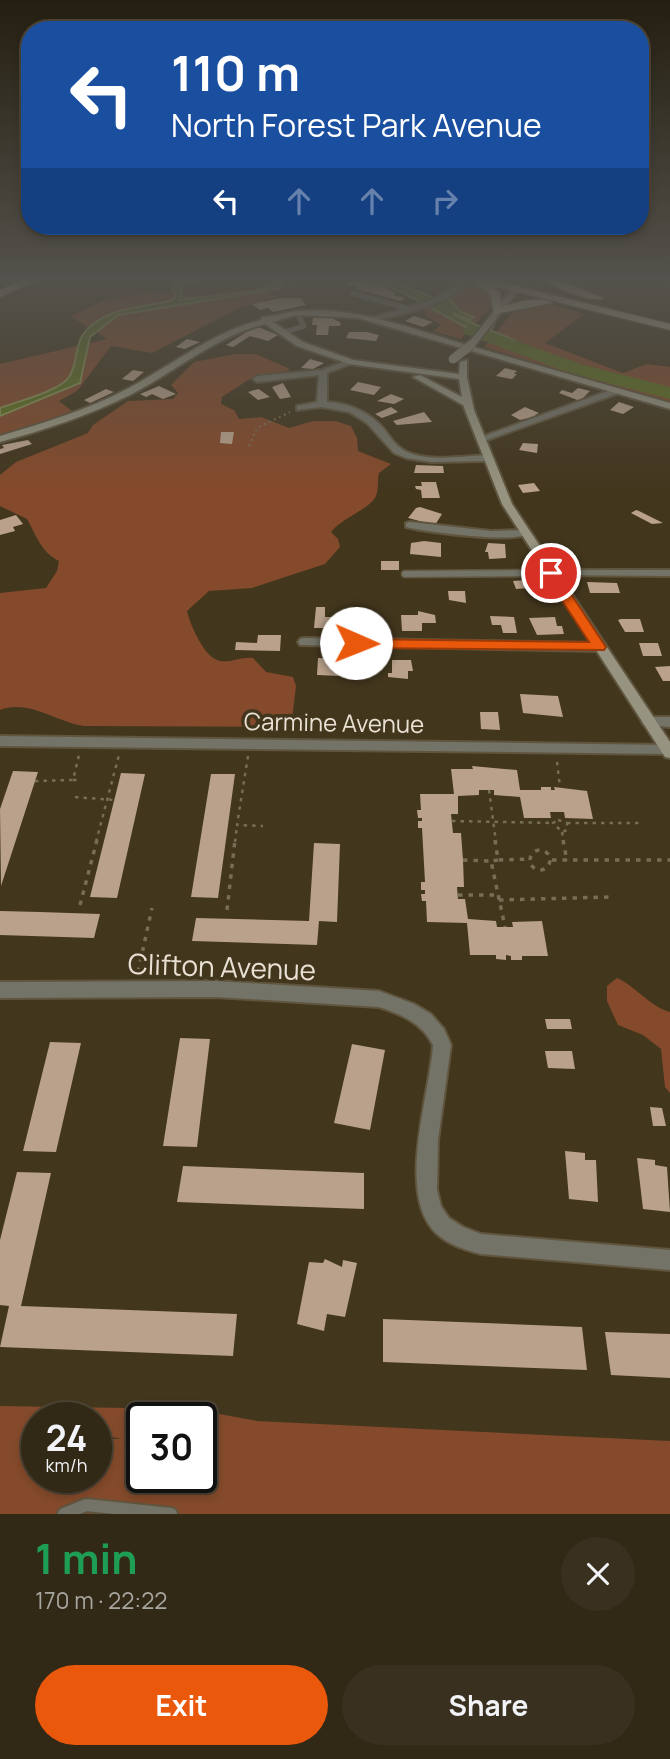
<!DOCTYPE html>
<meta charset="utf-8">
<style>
:root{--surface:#322816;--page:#3a301f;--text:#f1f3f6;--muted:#a8a6a1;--line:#4d4435;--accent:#ea580c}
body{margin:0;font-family:Manrope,sans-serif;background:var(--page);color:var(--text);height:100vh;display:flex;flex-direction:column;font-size:26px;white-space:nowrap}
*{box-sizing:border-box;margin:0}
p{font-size:23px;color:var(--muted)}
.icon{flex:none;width:38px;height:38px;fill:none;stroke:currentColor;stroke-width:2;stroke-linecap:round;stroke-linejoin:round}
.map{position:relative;height:1514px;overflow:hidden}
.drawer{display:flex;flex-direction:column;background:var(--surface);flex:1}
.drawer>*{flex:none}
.hud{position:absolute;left:21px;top:21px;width:628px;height:214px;border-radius:28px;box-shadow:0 4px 10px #0003,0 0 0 2px var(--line);background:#1a4fa0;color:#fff;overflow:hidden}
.speed{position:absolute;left:21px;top:1402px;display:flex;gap:14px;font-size:35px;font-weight:700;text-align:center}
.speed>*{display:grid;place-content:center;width:91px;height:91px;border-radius:50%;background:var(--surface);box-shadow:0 4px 10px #0003,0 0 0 2px var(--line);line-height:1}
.speed small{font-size:18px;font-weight:400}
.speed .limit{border:4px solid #111;border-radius:10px;background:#fff;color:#111}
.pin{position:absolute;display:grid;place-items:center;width:60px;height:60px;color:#fff;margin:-30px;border:4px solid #fff;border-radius:50%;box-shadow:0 2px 7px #0007}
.me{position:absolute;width:77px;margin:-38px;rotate:91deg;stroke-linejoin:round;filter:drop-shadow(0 0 5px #0008)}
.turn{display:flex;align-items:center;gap:24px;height:147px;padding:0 35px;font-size:32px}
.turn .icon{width:91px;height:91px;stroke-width:2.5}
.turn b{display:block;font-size:49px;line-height:60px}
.lanes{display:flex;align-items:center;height:66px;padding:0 35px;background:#0003;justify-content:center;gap:35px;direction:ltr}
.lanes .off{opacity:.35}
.round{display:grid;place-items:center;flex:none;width:74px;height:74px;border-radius:37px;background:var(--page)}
.head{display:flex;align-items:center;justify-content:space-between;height:119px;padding:0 35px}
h1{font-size:42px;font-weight:700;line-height:52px;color:#1e9e55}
.button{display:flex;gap:14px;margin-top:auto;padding:14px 35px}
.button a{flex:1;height:80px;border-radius:42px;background:var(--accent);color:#fff;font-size:28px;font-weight:700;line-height:80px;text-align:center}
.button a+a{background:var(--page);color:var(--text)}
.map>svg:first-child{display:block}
.green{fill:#844a2b;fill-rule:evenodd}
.water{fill:#5e701f;stroke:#889255;stroke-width:2}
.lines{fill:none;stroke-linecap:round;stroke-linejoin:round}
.stream{stroke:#889255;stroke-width:3.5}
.river{fill:#5e701f;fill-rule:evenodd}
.building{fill:#b9a18b}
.lane-far2-casing{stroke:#60553e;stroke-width:6}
.lane-far1-casing{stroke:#60553e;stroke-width:9}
.lane-casing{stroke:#60553e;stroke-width:16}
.street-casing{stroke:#60553e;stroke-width:4}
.secondary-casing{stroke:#60553e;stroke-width:4}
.primary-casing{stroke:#60553e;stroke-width:3}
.highway-casing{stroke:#60553e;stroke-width:3}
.path-far2{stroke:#786d57;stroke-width:2;stroke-dasharray:2 3.5;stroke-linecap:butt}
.path-far1{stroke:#786d57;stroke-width:2.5;stroke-dasharray:3.5 5;stroke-linecap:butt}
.path{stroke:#786d57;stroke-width:3.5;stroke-dasharray:4.5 6;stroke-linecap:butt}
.lane-far2{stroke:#747367;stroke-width:4.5}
.lane-far1{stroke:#747367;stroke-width:6}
.lane{stroke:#747367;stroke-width:12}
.street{fill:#747367;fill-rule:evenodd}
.secondary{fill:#969480;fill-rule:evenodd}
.primary{fill:#b0ad94;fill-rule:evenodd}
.highway{fill:#c8c4a5;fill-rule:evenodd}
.secondary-bridge-casing{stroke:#60553e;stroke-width:10;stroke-linecap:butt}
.secondary-bridge{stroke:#969480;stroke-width:9}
.route{fill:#ea580c;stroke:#983908;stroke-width:2}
.labels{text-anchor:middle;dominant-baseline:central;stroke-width:7;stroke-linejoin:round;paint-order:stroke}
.street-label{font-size:24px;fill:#e9e1d3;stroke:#42361d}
.near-street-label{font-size:28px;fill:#e9e1d3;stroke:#42361d}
</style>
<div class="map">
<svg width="670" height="1514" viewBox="0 0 670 1514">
<rect width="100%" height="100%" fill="#42361d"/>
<!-- green -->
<path class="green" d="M475,284L493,299L490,308L461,339L433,331L441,325L426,316L424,309Z
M260,288L277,297L239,308L152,353L111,346L77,391L59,401L73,412L0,437V364L107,339L70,316L108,299L149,293L204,295Z
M533,305H555L584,314L545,343L623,373L647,364L670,367V404L484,347L512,313Z
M235,354H256L290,369L286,372L248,380L222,397L221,404L234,410L239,419L261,417L289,428L313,421H335L351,426L357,438L358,451L391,464L379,473C377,481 379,489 376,496C370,509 342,518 331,532L338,539L340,547L325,564L252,588L209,591L187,611C190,624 204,658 220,661C232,663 241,656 253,658L266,672L293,677L296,686L291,727L84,726C55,722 30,699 0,710V593L46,588L57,571L59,561C41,552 36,535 27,519L0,506V475L16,462L88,433L93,425L128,401L173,399L178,393L171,385L194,362Z
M617,978C637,987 649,1006 670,1012V1093L665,1087L661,1049L643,1035L618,1025L607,1001V986Z
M0,1406L192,1409L257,1421L670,1441V1514H0ZM37,1418H96V1434L122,1439H96V1477H37ZM142,1418H201V1477H142Z"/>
<!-- water -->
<path class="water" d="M189,277H203L183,286L180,300L256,291L271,287L280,277H298L287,280L278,289L118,315L90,337L80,383L0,416V408C16,402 60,391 69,377C77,366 75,348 82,336C100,308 142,307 171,301L176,295L172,288L177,282Z
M364,277C399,277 418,298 450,300L461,312L474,317L470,320L453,313L457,317L514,340L503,345C454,325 414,293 364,277Z"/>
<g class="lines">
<!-- stream -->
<path class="stream" d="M487,335L494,323"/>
<!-- river -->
<path class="river" d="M471,325L584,365L670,387V399L570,373L465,334L462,330Z"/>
</g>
<!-- building -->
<path class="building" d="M355,279L380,285L396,293L393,295L405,298L401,301L356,289L358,287L347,284Z
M281,298H301L306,305L273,312L268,308L260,310L252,304Z
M414,316L433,322L423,327L405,321Z
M330,317L341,323L340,326H329L328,335H316L317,325H312L313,318Z
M256,326L278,335L268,341L250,336L233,347L226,345Z
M349,332H367L379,335L376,341L346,338Z
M187,339L200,342L185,349L176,347Z
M310,359L324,363L313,369L301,368Z
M505,368L517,371L514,374H517L512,379L496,376Z
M133,370L144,372L133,381L122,379Z
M358,382L381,387L374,395L350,390Z
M283,383L291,397L280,399L272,387Z
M159,386L176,394L163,399L152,394L146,397L140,394Z
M578,388L590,391L580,401L559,393L562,390L572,393Z
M106,389L114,392L90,403L84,400Z
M258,389L260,390L270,397L258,400L248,392Z
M391,394L404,399L394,404L377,401Z
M619,402L634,407L623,414L610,410Z
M391,407L398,412L382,418L375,414Z
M525,407L539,413L535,415L538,416L520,420L511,415Z
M424,412L432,422L397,425L393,421Z
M221,432H234L232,444L220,443Z
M28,440L32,444L0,454V449L4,448L2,445Z
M523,443L538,444L537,453L519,450Z
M416,465L443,466L444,473H414Z
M421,482H436L440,498H422L421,490L416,489L415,486H422Z
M534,483L540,491L523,493L518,485Z
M416,508L420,507L442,514L435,525L408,518Z
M636,510L639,511L663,523L652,524L631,513Z
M16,515L23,524L13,527L15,531L0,535V520Z
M424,541L441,543V557L410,554L411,543Z
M488,543L505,544L506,558L489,559L488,552H485Z
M381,561H399V570H381Z
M527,580L530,588L516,589L513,581Z
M587,582L617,583L620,593H590Z
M448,591H465L466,603L449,600Z
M316,607H325V617H336L335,628H314Z
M418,611L435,615L436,623H422V631H402L401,615H418Z
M490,616L514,617L517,633H503L501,625H492Z
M555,617L557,626H562L564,634L537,635L529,618Z
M621,619H640L644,632H625L618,620Z
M258,635H281L280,651L235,650L236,642L257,643Z
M639,643H658L662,656H643Z
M318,658L342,659L340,676L317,675Z
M392,660H411L413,671H408V679L388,677V673H392Z
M670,666V681H663L655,667Z
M520,694L558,696L563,717L523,713Z
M480,712H498L500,730L481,729Z
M301,715L312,716L314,732L300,731Z
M472,766L517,770L520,790H541V787H551V790H555L554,787L587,791L593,819L565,818L564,812H550L551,818H524L520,797L494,795V790H479V795L458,796V814H451L453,833H461L463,860L464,887H457L458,899H465L468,919L496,921L497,927H513L512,922L542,921L548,956H522V960H511V956L506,955V960L496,959V955H470L467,923L427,922L426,901H422L421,894H425V890H421V882H425L422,828H418V821H422V818H418L417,810H421L420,794H454L451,769H473Z
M13,771L38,772L1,886L0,809Z
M121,773L145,774L117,898L90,897Z
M211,774H235L218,898L191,897Z
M314,843L340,844L337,922L319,921L317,945L192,941L196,918L309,921Z
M0,911L40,912L100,914L94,938L0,935Z
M545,1019H570L572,1029H547Z
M180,1038L210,1039L197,1147L163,1146Z
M50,1042L81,1043L56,1152L23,1151Z
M352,1044L385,1050L370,1130L334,1123Z
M545,1051H572L575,1069L548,1068Z
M650,1107L662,1108L666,1126H653Z
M565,1151L585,1153V1160H596L598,1202L569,1199Z
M637,1158L655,1160V1165L667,1167L670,1212L643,1209Z
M183,1166L364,1173V1209L177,1202Z
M17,1172L51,1173L21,1306L237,1314L233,1356L0,1347L9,1306L0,1305V1240Z
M325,1259L342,1267L343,1260L357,1263L345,1317L327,1314L324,1331L297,1324L309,1262L323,1263Z
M383,1319L582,1327L587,1370L383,1362Z
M605,1332L670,1334V1378L611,1375Z"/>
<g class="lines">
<!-- lane-far2 casing -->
<g class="lane-far2-casing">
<path id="lane-far2" d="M351,293L407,308
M285,332L304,326L297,313"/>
</g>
<!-- lane-far1 casing -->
<g class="lane-far1-casing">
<path id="lane-far1" d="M405,574L551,573"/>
</g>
<!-- lane casing -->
<g class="lane-casing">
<path id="lane" d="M64,1514L86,1505L171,1514"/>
</g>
<!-- street casing -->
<g class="street-casing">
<path id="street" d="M453,277H461L466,284C442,309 404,313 372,321L368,319L429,301L458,284Z
M349,360L356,362L327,373V402C348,403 370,412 384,429C391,438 396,447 407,452C430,462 463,456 488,455L493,458L488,461L431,462L406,458L394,453L367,423L349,412L321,407L297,410V406L317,402L319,375L257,382L253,379L257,376L322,370Z
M616,388L620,391L619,393L484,441L476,439Z
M410,522L491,531L525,530L530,533C516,544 427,532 406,527V523Z
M551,570H670V576L547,575V571Z
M304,638L599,643L605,647L599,651L300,645L298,642L300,639Z
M649,717H670V727L644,725L642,722Z
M0,736L668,745L670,746V754L0,746Z
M216,981L379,991L414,1004L431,1014L444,1029L451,1045L438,1140L437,1190L441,1206L449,1218L463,1227L481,1234L670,1250V1270L481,1254C466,1250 449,1245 437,1234C395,1195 430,1095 433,1045C422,1023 401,1014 379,1007L216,997L0,998V982Z"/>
</g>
<!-- secondary casing -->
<g class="secondary-casing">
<path id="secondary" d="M513,287L520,289L474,347L670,403V409L358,318L297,315L273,322L303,342L353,360L459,374L460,362L467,360V377L474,410L512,504L670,742V758L665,757L502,504L463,405L413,377L420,375L462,397L459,379L349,364L297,346L265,324C217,336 176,371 132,394C90,415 45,430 0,442V436C43,423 87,410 127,389C171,366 212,332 261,320V317C273,317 285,312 298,311C356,306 412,329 467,345Z"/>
</g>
<!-- primary casing -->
<g class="primary-casing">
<path id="primary" d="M463,277H480L670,324V330L489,285L500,293L501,307C516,303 539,295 553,303L494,314L490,294L476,285L475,282Z
M539,277H550L603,298C593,304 549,286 539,277Z"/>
</g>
<!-- highway casing -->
<g class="highway-casing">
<path id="highway" d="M29,277H45L0,297V290Z"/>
</g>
<!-- path-far2 -->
<path class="path-far2" d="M249,446L257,428L290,412"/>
<!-- path-far1 -->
<path class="path-far1" d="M248,756L237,825L263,826
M557,762L560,787
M73,780H80
M35,781L73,780L79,755
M489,790L496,842
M75,797L114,800
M558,820L567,823V830L562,832L553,823Z
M452,821L553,823
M567,823H642
M562,832L564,842
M96,842L119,755
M235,842L237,825"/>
<!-- path -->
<path class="path" d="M495,840L498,860L529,859
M563,840L567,861
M530 860a10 10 0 1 1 20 0a10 10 0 1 1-20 0Z
M463,860L491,861
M498,860L491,861L505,927
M552,860H670
M458,895H498
M499,900L610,897
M80,905L97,840
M227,910L235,840
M138,972L152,908"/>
<!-- lane-far2 -->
<use href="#lane-far2" class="lane-far2"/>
<!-- lane-far1 -->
<use href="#lane-far1" class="lane-far1"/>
<!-- lane -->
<use href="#lane" class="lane"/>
<!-- street -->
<use href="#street" class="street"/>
<!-- secondary -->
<use href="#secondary" class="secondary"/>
<!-- primary -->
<use href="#primary" class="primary"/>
<!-- highway -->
<use href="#highway" class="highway"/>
<!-- secondary-bridge casing -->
<g class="secondary-bridge-casing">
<path id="secondary-bridge" d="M453,359L471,345"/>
</g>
<!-- secondary-bridge -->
<use href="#secondary-bridge" class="secondary-bridge"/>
</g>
<!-- sky -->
<linearGradient id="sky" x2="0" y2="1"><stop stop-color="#241e10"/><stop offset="0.57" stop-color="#54524c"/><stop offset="1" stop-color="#54524c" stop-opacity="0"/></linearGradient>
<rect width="670" height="489" fill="url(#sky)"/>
<!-- route -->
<path class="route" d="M546,570H555L606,647L604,650L356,648L349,643L356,639L589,642L544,573Z"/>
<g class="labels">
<!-- street labels -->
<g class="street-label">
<text transform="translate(334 722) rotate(1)">Carmine Avenue</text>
</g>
<!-- near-street labels -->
<g class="near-street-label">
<text transform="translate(222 966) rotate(2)">Clifton Avenue</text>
</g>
</g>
</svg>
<div class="speed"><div>24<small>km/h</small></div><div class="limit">30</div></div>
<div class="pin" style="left:551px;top:573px;background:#d93025"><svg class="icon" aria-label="arrive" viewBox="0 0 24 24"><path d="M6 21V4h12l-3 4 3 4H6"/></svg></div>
<svg class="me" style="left:356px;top:643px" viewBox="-20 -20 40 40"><circle r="19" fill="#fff"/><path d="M0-13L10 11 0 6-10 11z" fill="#ea580c"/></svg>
<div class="hud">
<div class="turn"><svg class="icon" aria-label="left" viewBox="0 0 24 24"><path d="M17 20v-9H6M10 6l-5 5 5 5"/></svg><div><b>110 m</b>North Forest Park Avenue</div></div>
<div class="lanes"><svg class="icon" aria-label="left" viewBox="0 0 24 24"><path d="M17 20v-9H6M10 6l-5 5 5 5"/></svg><svg class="icon off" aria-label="ahead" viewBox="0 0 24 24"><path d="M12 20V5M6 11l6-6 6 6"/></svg><svg class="icon off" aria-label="ahead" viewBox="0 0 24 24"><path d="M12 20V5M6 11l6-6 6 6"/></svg><svg class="icon off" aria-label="right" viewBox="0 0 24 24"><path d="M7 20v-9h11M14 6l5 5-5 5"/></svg></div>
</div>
</div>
<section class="drawer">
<div class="head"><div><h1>1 min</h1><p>170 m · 22:22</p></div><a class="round"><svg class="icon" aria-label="close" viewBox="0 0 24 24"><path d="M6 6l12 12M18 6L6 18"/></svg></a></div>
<div class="button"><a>Exit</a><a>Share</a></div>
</section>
